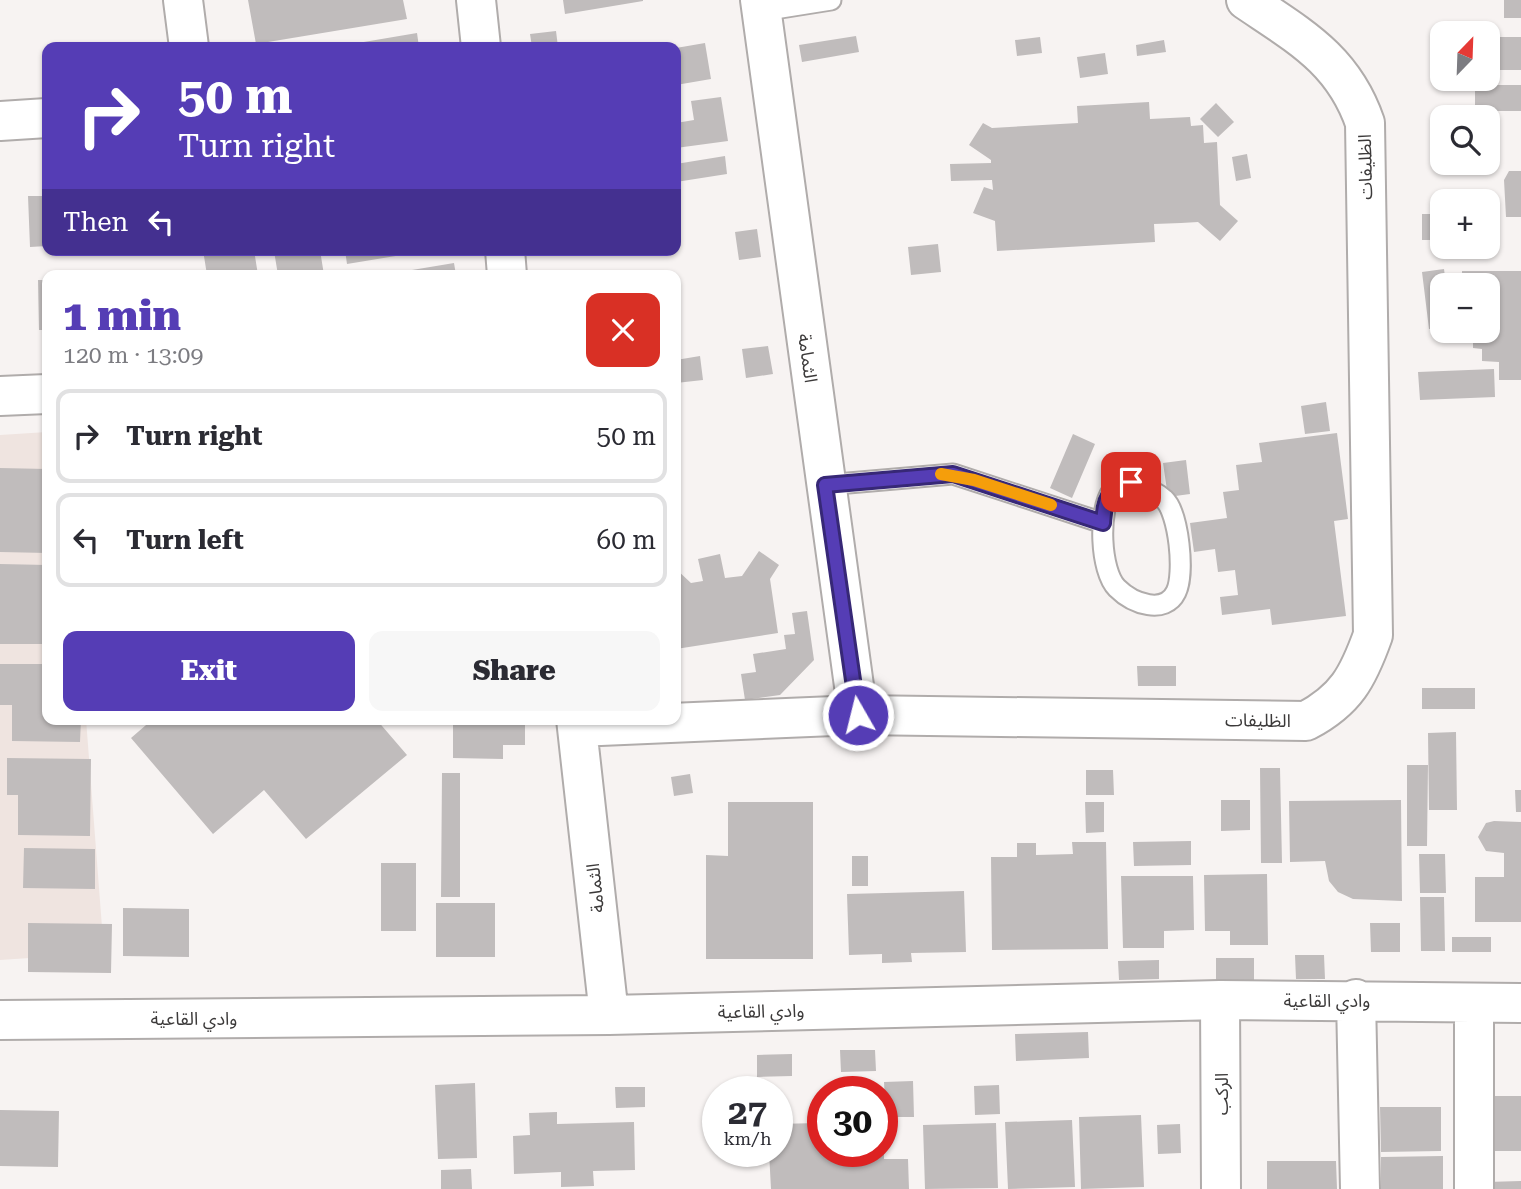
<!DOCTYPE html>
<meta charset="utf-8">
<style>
:root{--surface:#fff;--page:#f7f7f7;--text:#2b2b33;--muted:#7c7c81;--line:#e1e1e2;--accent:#553db5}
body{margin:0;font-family:"Roboto Serif","Noto Sans Arabic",serif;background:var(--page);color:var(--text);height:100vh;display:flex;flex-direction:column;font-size:26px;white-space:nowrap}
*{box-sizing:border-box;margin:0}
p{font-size:23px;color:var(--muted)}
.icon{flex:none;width:38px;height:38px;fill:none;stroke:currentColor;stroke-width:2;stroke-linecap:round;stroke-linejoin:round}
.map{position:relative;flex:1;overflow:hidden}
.details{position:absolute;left:42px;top:270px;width:639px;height:455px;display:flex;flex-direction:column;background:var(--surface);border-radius:14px;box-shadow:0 2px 5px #0004}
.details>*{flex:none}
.hud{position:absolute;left:42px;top:42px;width:639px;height:214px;border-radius:14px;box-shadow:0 2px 5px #0004;background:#553db5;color:#fff;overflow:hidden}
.needle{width:46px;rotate:23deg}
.buttons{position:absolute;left:1430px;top:21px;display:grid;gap:14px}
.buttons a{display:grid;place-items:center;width:70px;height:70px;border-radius:14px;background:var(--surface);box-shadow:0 2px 5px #0004;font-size:35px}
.speed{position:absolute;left:702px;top:1076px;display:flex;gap:14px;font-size:35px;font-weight:700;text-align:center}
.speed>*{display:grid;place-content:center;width:91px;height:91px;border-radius:50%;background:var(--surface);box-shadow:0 2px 5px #0004;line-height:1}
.speed small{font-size:18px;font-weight:400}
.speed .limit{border:10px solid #d22;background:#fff;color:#111}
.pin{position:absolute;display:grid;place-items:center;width:60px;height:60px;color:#fff;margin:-30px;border-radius:14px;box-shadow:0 4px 10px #0006}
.me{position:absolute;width:77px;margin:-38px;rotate:352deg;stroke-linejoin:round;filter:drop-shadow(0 0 5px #0008)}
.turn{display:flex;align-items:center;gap:24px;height:147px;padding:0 21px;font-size:32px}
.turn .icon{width:91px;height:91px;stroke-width:2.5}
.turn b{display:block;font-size:49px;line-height:60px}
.then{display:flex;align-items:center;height:66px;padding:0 21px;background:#0003;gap:14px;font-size:26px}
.round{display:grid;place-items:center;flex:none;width:74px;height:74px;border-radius:14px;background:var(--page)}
.head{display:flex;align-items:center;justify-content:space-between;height:119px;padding:0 21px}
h1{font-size:42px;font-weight:800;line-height:52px;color:var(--accent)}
.action{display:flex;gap:14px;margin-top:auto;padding:14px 21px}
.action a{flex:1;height:80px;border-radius:14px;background:var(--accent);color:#fff;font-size:28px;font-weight:800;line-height:80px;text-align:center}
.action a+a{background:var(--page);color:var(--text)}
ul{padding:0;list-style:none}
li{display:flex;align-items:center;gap:21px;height:94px;margin:0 14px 10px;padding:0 7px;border:4px solid var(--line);border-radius:14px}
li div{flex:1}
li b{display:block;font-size:26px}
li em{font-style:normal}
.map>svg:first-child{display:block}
.built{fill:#efe4e0}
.building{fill:#c0bcbc}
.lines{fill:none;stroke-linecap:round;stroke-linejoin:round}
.service-casing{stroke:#b0acab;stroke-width:23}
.minor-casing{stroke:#b0acab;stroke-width:42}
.service{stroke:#fff;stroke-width:19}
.minor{stroke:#fff;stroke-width:38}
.route-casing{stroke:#372876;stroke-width:18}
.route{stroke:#553db5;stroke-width:12}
.slow{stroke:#f59e0b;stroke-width:12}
.labels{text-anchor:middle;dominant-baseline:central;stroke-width:6;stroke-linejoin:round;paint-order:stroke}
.street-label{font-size:18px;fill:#3c3a3a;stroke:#fff}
</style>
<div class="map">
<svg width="1521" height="1189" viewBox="0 0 1521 1189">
<rect width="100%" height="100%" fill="#f7f3f2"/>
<!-- built -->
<path class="built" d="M47,432V719H86L104,953L0,960V435Z"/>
<!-- building -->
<path class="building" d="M248,0H403L407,19L256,44Z
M563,0H643V1L565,14Z
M1504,0H1521V18H1504Z
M556,31L558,47H532L530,34Z
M417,33L419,47H346V45Z
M856,36L859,52L802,62L799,45Z
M1040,37L1042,53L1017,56L1015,40Z
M1488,37H1521V70H1488Z
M1164,40L1166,52L1137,56L1136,45Z
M705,43L711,79L676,85V48Z
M1105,53L1108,74L1080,78L1077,57Z
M1475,85H1521V111H1475Z
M721,97L728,141L676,148V123L694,120L691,101Z
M1149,102L1150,119L1190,117L1191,126L1203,125L1204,143L1217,142L1220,205L1238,221L1220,241L1198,222L1181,223L1154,224L1155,242L997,251L995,221L973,213L984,187L993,190L992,180L951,181L950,164L991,163V160L969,145L983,123L992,128L1078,123L1077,106Z
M1216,103L1234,122L1218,137L1200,119Z
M1247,154L1251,178L1236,181L1232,157Z
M725,156L727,174L676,182V164Z
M1509,171H1521V217H1506L1504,180Z
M28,196H47V246L30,247Z
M1422,214H1442V240H1422Z
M757,229L761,257L739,260L735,232Z
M938,244L941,272L911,275L908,247Z
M203,250H254L258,275H207Z
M320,250L324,275H278L274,251Z
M345,250H420V252L347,264Z
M454,263L456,275H395L394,273Z
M1444,269L1446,285H1442V328L1429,329L1422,272Z
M1462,271H1521V380H1499V362L1482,361V349L1473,348V335H1462V331H1488V285H1462Z
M38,280H47V330H39Z
M768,346L773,374L746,378L742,349Z
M700,356L703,380L676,383V360Z
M1494,369L1495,397L1420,400L1418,372Z
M1326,402L1330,431L1305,434L1301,406Z
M1337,433L1348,519L1334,521L1346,616L1272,625L1270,609L1222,615L1220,597L1238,595L1235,570L1218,572L1215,549L1194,552L1190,523L1227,518L1223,492L1239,490L1236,465L1262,462L1259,443Z
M1073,434L1095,444L1072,498L1050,488Z
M1186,460L1190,494L1168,497L1163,463Z
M0,468L47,469V553L0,552Z
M759,551L779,565L770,579L778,633L676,649V569L691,583L703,581L698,559L720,554L725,578L742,576Z
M0,564L47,565V644H0Z
M807,611L814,660L780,695L745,700L741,674L756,672L753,654L786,649L784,635L795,634L792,613Z
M0,664H47V719H81L80,742L12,741V705H0Z
M1137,666H1176V686H1138Z
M1422,688H1475V709H1422Z
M153,719H376L407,755L306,839L264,790L213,834L131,738Z
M453,719H525V745H503V759L453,758Z
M1456,732L1457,810H1429L1428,733Z
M7,758L91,759L90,836L18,835V795H7Z
M1407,765H1428L1427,846H1407Z
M1260,768H1280L1282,863H1261Z
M1086,770H1113L1114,795H1086Z
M442,773H460V897H441Z
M690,774L693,793L674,796L671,777Z
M1515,790H1521V812H1516Z
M1221,800H1250V830L1221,831Z
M1401,800L1402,901L1353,899L1338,892L1329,881L1325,861L1290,862L1289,801Z
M728,802H813V959H706V855L728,856Z
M1085,802H1104V832L1086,833Z
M1494,821L1521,822V922H1475V877H1504V853L1486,851L1478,837L1486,823Z
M1191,841V865L1134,866L1133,842Z
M1072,842H1106L1108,949L992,950L991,857H1017V843H1036V855L1073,854Z
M24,848L95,849V889L23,888Z
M1419,854H1445L1446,893H1420Z
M852,856H868V886H852Z
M381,863H416V931H381Z
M1267,874L1268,945H1230V931H1205L1204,875Z
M1121,876H1193L1194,930L1164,931V948H1123Z
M964,891L966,952L911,953L912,962L882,963V954L849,955L847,894Z
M1420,897H1444L1445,951H1421Z
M436,903H495V957H436Z
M123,908L189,909V957L123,956Z
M28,923L112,924L111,973L28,972Z
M1370,923H1400V952H1371Z
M1452,937H1491V952H1452Z
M1295,955H1324L1325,979H1296Z
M1216,958H1254V981H1216Z
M1159,960V979L1119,980L1118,961Z
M1088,1032L1089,1058L1016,1061L1015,1034Z
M840,1050H875L876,1071L841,1072Z
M792,1054V1076L757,1077V1055Z
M913,1081L914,1117H886L884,1082Z
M475,1083L477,1158L438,1159L435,1085Z
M999,1085L1000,1114L975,1115L974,1086Z
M615,1087H645V1107L616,1108Z
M1480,1096H1521V1151H1480Z
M1380,1107H1441V1151L1381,1152Z
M0,1110L59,1111L58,1167L0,1166Z
M557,1112V1124L634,1122L635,1170L593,1171L594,1186L561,1187V1172L514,1174L513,1136L530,1135L529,1113Z
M1141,1115L1144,1187L1081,1189L1079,1117Z
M1072,1120L1075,1187L1008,1189L1005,1122Z
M818,1123V1128H822V1152H884V1159H908L909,1189H771L769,1152H777V1124Z
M996,1123L998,1188L925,1189L923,1125Z
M1180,1124L1181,1153L1158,1154L1157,1125Z
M1443,1156V1189H1381V1157Z
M1267,1161H1336L1337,1189H1267Z
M471,1169L472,1189H441V1170Z
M1521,1181V1189H1487V1182Z"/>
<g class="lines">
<!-- service casing -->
<g class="service-casing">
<path id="service" d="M762,11L831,0
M1131,482C1142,486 1155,491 1164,499C1179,513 1185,574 1176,592C1165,615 1133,604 1117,588C1100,571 1098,510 1112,491C1116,485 1124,484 1131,482Z
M825,485L953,474L1103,523"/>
</g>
<!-- minor casing -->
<g class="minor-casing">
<path id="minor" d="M183,0L189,47
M476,0L481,47
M760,0L858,715
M0,121L47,118
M505,250L507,275
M0,396L47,394
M576,719L609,1015
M577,727L858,715L1306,721C1346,700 1358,677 1373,635L1365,123C1343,59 1299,36 1246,0
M1356,999L1360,1189
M1220,1000L1221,1189
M0,1020L609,1015L1220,1000L1521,1003
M1474,1189V1003"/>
</g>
<!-- service -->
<use href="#service" class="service"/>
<!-- minor -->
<use href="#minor" class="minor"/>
</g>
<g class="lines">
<!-- route casing -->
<g class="route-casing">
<path id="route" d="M858,715L825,485L953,474L1103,523C1105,498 1107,490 1131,482"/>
</g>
<!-- route -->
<use href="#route" class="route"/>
<!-- slow -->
<path class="slow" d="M941,474L974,480L1051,505"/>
</g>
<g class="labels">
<!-- street labels -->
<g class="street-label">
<text transform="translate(1365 167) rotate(-91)">الظليفات</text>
<text transform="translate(808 358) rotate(82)">الثمامة</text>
<text transform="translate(1258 720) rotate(1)">الظليفات</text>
<text transform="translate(595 888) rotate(-96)">الثمامة</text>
<text x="1327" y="1000">وادي القاعية</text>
<text transform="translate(761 1011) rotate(-1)">وادي القاعية</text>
<text x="194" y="1018">وادي القاعية</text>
<text transform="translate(1221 1094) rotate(-90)">الركب</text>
</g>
</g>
</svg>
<div class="buttons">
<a><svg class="needle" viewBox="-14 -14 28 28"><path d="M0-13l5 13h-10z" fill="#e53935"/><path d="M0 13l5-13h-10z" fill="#7c7c81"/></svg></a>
<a><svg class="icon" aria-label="search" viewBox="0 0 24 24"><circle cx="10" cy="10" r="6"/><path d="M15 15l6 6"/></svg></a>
<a>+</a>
<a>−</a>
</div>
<div class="speed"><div>27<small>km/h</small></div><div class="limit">30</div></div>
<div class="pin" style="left:1131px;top:482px;background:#d93025"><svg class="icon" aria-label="arrive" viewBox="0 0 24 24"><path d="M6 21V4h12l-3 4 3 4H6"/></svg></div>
<svg class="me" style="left:858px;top:715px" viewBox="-20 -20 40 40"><circle r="17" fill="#553db5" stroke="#fff" stroke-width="3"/><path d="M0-11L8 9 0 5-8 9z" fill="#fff"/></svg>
<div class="hud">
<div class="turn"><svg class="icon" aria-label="right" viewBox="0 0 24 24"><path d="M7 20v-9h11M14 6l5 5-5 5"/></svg><div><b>50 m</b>Turn right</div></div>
<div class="then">Then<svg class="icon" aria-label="left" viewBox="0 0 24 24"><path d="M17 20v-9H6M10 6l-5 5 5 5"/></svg></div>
</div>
<section class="details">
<div class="head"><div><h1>1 min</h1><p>120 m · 13:09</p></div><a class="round" style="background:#d93025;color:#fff"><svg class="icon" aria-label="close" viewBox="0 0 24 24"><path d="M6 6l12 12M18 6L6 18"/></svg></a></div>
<ul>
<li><svg class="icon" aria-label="right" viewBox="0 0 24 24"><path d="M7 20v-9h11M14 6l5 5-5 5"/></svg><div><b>Turn right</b></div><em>50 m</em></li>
<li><svg class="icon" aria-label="left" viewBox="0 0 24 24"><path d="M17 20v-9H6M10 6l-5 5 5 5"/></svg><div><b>Turn left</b></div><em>60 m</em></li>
</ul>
<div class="action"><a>Exit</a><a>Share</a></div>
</section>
</div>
